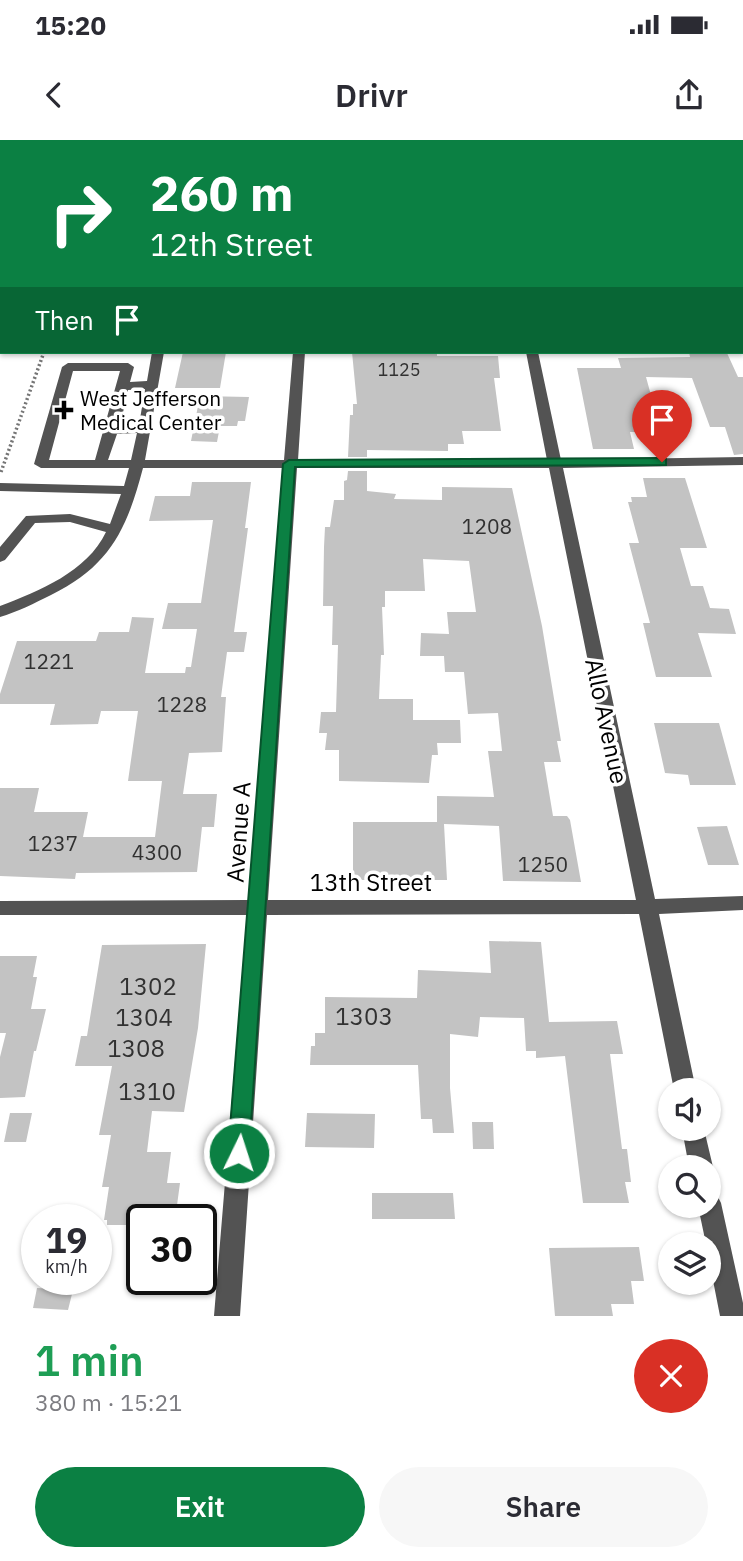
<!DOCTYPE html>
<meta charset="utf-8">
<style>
:root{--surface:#fff;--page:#f7f7f7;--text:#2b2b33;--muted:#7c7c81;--accent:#0b8043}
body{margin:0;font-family:"IBM Plex Sans",sans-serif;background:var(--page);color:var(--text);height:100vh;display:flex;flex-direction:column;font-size:26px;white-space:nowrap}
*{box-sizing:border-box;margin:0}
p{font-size:23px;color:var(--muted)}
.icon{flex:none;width:38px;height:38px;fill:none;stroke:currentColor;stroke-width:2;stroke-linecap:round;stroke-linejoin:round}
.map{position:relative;height:1176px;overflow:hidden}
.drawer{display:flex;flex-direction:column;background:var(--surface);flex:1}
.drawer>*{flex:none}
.banner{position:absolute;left:0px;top:0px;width:744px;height:214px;box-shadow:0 2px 5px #0004;background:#0b8043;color:#fff;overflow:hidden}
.controls{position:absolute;left:658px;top:938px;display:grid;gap:14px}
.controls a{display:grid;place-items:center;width:63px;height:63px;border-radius:50%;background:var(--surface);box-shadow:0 2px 5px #0004;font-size:35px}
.speed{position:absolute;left:21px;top:1064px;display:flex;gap:14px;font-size:35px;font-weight:700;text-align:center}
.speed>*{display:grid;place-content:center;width:91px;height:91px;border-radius:50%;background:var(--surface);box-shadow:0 2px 5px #0004;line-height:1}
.speed small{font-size:18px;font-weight:400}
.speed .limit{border:4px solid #111;border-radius:10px;background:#fff;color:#111}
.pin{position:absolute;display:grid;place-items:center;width:60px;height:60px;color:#fff;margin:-72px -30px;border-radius:50% 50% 50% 0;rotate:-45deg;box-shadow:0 0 7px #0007}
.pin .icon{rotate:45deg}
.me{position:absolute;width:77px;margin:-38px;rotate:4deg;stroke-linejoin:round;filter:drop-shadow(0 0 5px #0008)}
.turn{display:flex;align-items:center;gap:24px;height:147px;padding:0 35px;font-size:32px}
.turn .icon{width:91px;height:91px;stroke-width:2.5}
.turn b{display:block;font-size:49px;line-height:60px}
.then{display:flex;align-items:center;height:66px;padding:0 35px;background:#0003;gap:14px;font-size:26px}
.round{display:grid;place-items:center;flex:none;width:74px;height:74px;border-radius:37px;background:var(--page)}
.head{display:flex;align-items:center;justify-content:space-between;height:119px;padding:0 35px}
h1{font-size:42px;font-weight:600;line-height:52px;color:#1e9e55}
.cta{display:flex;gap:14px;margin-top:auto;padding:14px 35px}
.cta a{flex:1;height:80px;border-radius:42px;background:var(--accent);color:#fff;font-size:28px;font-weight:600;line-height:80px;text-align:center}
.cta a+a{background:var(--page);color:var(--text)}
.status{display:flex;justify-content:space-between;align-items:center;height:49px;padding:0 35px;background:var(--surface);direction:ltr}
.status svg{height:19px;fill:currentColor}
header{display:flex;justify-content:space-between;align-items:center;height:91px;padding:0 35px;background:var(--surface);font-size:32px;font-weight:600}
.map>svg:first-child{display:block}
.building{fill:#c3c3c3}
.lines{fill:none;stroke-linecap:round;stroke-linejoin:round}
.path{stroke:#757575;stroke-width:3.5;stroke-dasharray:2 2.5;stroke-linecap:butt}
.minor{fill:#535353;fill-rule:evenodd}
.route{fill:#0b8043;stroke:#07532c;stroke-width:2}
.poi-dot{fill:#000;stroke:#fff;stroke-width:2.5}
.labels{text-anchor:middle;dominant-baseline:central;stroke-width:7;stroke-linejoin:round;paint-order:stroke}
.far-number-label{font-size:18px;fill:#313131}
.far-poi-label{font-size:21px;fill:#000;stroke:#fff;text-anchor:start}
.number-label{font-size:21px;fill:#313131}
.street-label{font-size:24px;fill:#000;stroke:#fff}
.near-number-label{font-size:24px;fill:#313131}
</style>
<div class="status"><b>15:20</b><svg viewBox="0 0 49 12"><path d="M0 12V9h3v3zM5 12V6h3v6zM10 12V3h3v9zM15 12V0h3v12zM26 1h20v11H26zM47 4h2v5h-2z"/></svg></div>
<header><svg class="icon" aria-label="back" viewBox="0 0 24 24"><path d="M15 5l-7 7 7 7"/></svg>Drivr<svg class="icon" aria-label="share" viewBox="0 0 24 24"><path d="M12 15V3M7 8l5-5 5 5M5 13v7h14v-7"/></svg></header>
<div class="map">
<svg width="743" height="1176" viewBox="0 0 743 1176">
<rect width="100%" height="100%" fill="#fff"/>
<!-- building -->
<path class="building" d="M183,212H226L220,248H175Z
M352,212H437V216H498L500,238H494L501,291H462L464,304H448V311L367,310V317H348L350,275H353V264H357Z
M689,212L727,213L738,237H743V314L734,315L725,287H710L692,238L646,237L661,292H630L634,309H593L577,228H621L618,218L690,217Z
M200,256L249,257L245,281H238L237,286H220L217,302L191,301Z
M348,331H367V351L396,354L394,359L442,360V347L512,348L542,486L561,601H557L561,622H544L553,676H567L570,680L581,742L503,741L499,686L444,684L447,740H353V682H437V656L494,657L488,611H502L498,573L468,574L464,532H445L444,516H420L421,493L449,494L447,472H476L469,421L423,419L425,451H385V467H382L384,515H381L379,559H413V580H460L461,603H437L438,615H432L429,643L339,641V610H325L327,593H319L321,572H336L338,505H332L333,466H323L324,407L325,387H330L334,360H344V341L347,340Z
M643,338H685L707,408H680L691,446H703L710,468L729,469L736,494L698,493L712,537H656L643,483H650L629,403H639L628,362H632L631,357H647Z
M192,342H251L245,388H248L234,492H247L244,512H227L221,557H226L222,612L189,613L183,654H217L214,687H202L197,732L76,733L75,739L0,736V648H39L34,672H88L83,697H155L162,641H128L138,571H101L98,584L50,585L55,564H0V554L17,501H96L99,492H129L132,477L154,478L145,533H185L186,527H191L197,489H162L168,463H201L213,380L149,381L155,356H190Z
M654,583H719L736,645H690L688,635L665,633Z
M727,686L739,725H708L697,687Z
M489,801L541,802L549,882L617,881L623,914H610L622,1009H627L631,1042H625L629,1063H583L565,916L536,918V911H526L524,878L480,877L478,897L450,894V948L454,993H433L432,979H421L418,925H310L311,906H315V893H325V857L417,858L418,830L491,833Z
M206,804L198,888L184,972L152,971L147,1012H171L167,1043H180L175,1080H142V1085H107V1080H104L109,1047H102L111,995H99L112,926H75L81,896H87L102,805Z
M0,816H37L33,837H37L31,869H46L36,911H34L25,957L0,958V917L6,893H0Z
M10,973H32L26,1002H4Z
M307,973L375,974L374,1008L305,1007Z
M472,982H493L494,1009H473Z
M372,1053H453L455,1079H372Z
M639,1107L644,1141H631L634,1164H611L613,1176H555L549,1108Z
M37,1148L73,1150L68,1170L33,1168Z"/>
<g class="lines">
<!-- path -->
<path class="path" d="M1,332L44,212"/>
<!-- minor -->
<path class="minor" d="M98,0H108L97,2Z
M145,0H155V2H145Z
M199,0H209V2H199Z
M309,0H319V2H309Z
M486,0H496V2H486Z
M654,0H664L665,2H655Z
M0,82H2V88H0Z
M742,82H743V88H742Z
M742,172L743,173V182L742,181Z
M0,200H2V208H0Z
M152,212H164L145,320H284L293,212H305L298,320H547L526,212H538L561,320L743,317V325L563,328L655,759L743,756V770L659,774L696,950H674L639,774L267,775L240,1176H214L247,775H0V761L248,760L283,328H143C127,389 110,426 51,455C35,463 17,472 0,477V466C39,451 87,432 106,392L70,382L35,383L5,420L0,422V407L26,376L70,374L110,384L121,354L0,351V343L124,346L129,328H41L34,324L62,227L68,223H128L134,227L130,242L147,241ZM73,231H120L95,320H49ZM145,249L139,285L120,286L128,250ZM137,293L131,320H108L117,294ZM297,328H549L636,760H268Z
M682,989H704L713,1027L709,1034V1027H689Z
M709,1052L717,1055L721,1063L743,1163V1176H720L709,1120V1104H706L698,1066H709Z"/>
</g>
<!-- route -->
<path class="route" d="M662,318L666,319V325L295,327L249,1013L246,1020L239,1022L231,1020L228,1013L283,324L289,320Z"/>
<!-- markers -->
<path class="poi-dot" d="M60.5 259.5h7v7h7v7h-7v7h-7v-7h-7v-7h7z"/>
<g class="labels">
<!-- far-number labels -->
<g class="far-number-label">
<text x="399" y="229">1125</text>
</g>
<!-- far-poi labels -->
<g class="far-poi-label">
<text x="80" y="258">West Jefferson<tspan x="80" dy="24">Medical Center</tspan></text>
</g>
<!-- number labels -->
<g class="number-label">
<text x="487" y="386">1208</text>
<text x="49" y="521">1221</text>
<text x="182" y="564">1228</text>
<text x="53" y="703">1237</text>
<text x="157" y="712">4300</text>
<text x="543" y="724">1250</text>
</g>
<!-- street labels -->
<g class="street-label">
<text transform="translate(607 581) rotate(78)">Allo Avenue</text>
<text transform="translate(238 692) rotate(-86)">Avenue A</text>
<text x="371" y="742">13th Street</text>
</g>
<!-- near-number labels -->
<g class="near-number-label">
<text x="148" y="846">1302</text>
<text x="364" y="876">1303</text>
<text x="144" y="877">1304</text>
<text x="136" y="908">1308</text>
<text x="147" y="951">1310</text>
</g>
</g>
</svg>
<div class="controls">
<a><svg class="icon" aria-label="sound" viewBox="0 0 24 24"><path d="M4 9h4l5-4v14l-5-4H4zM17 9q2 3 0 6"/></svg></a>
<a><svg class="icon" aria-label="search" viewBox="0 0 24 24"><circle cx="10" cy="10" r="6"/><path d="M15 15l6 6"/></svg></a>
<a><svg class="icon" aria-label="layers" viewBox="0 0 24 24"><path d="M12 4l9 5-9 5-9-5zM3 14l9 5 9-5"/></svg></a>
</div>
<div class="speed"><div>19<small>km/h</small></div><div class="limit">30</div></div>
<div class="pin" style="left:662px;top:322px;background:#d93025"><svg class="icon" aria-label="arrive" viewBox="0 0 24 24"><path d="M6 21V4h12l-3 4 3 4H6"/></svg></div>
<svg class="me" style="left:239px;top:1013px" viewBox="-20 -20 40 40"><circle r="17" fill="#0b8043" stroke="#fff" stroke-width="3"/><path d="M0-11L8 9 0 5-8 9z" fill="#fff"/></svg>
<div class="banner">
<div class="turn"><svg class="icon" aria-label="right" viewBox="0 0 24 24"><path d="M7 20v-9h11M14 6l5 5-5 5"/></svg><div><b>260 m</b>12th Street</div></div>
<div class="then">Then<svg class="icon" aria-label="arrive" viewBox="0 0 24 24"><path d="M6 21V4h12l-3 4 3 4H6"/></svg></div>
</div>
</div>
<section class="drawer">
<div class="head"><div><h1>1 min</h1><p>380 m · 15:21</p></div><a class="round" style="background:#d93025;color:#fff"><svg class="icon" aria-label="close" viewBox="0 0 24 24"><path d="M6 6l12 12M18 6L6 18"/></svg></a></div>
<div class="cta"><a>Exit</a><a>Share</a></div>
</section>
